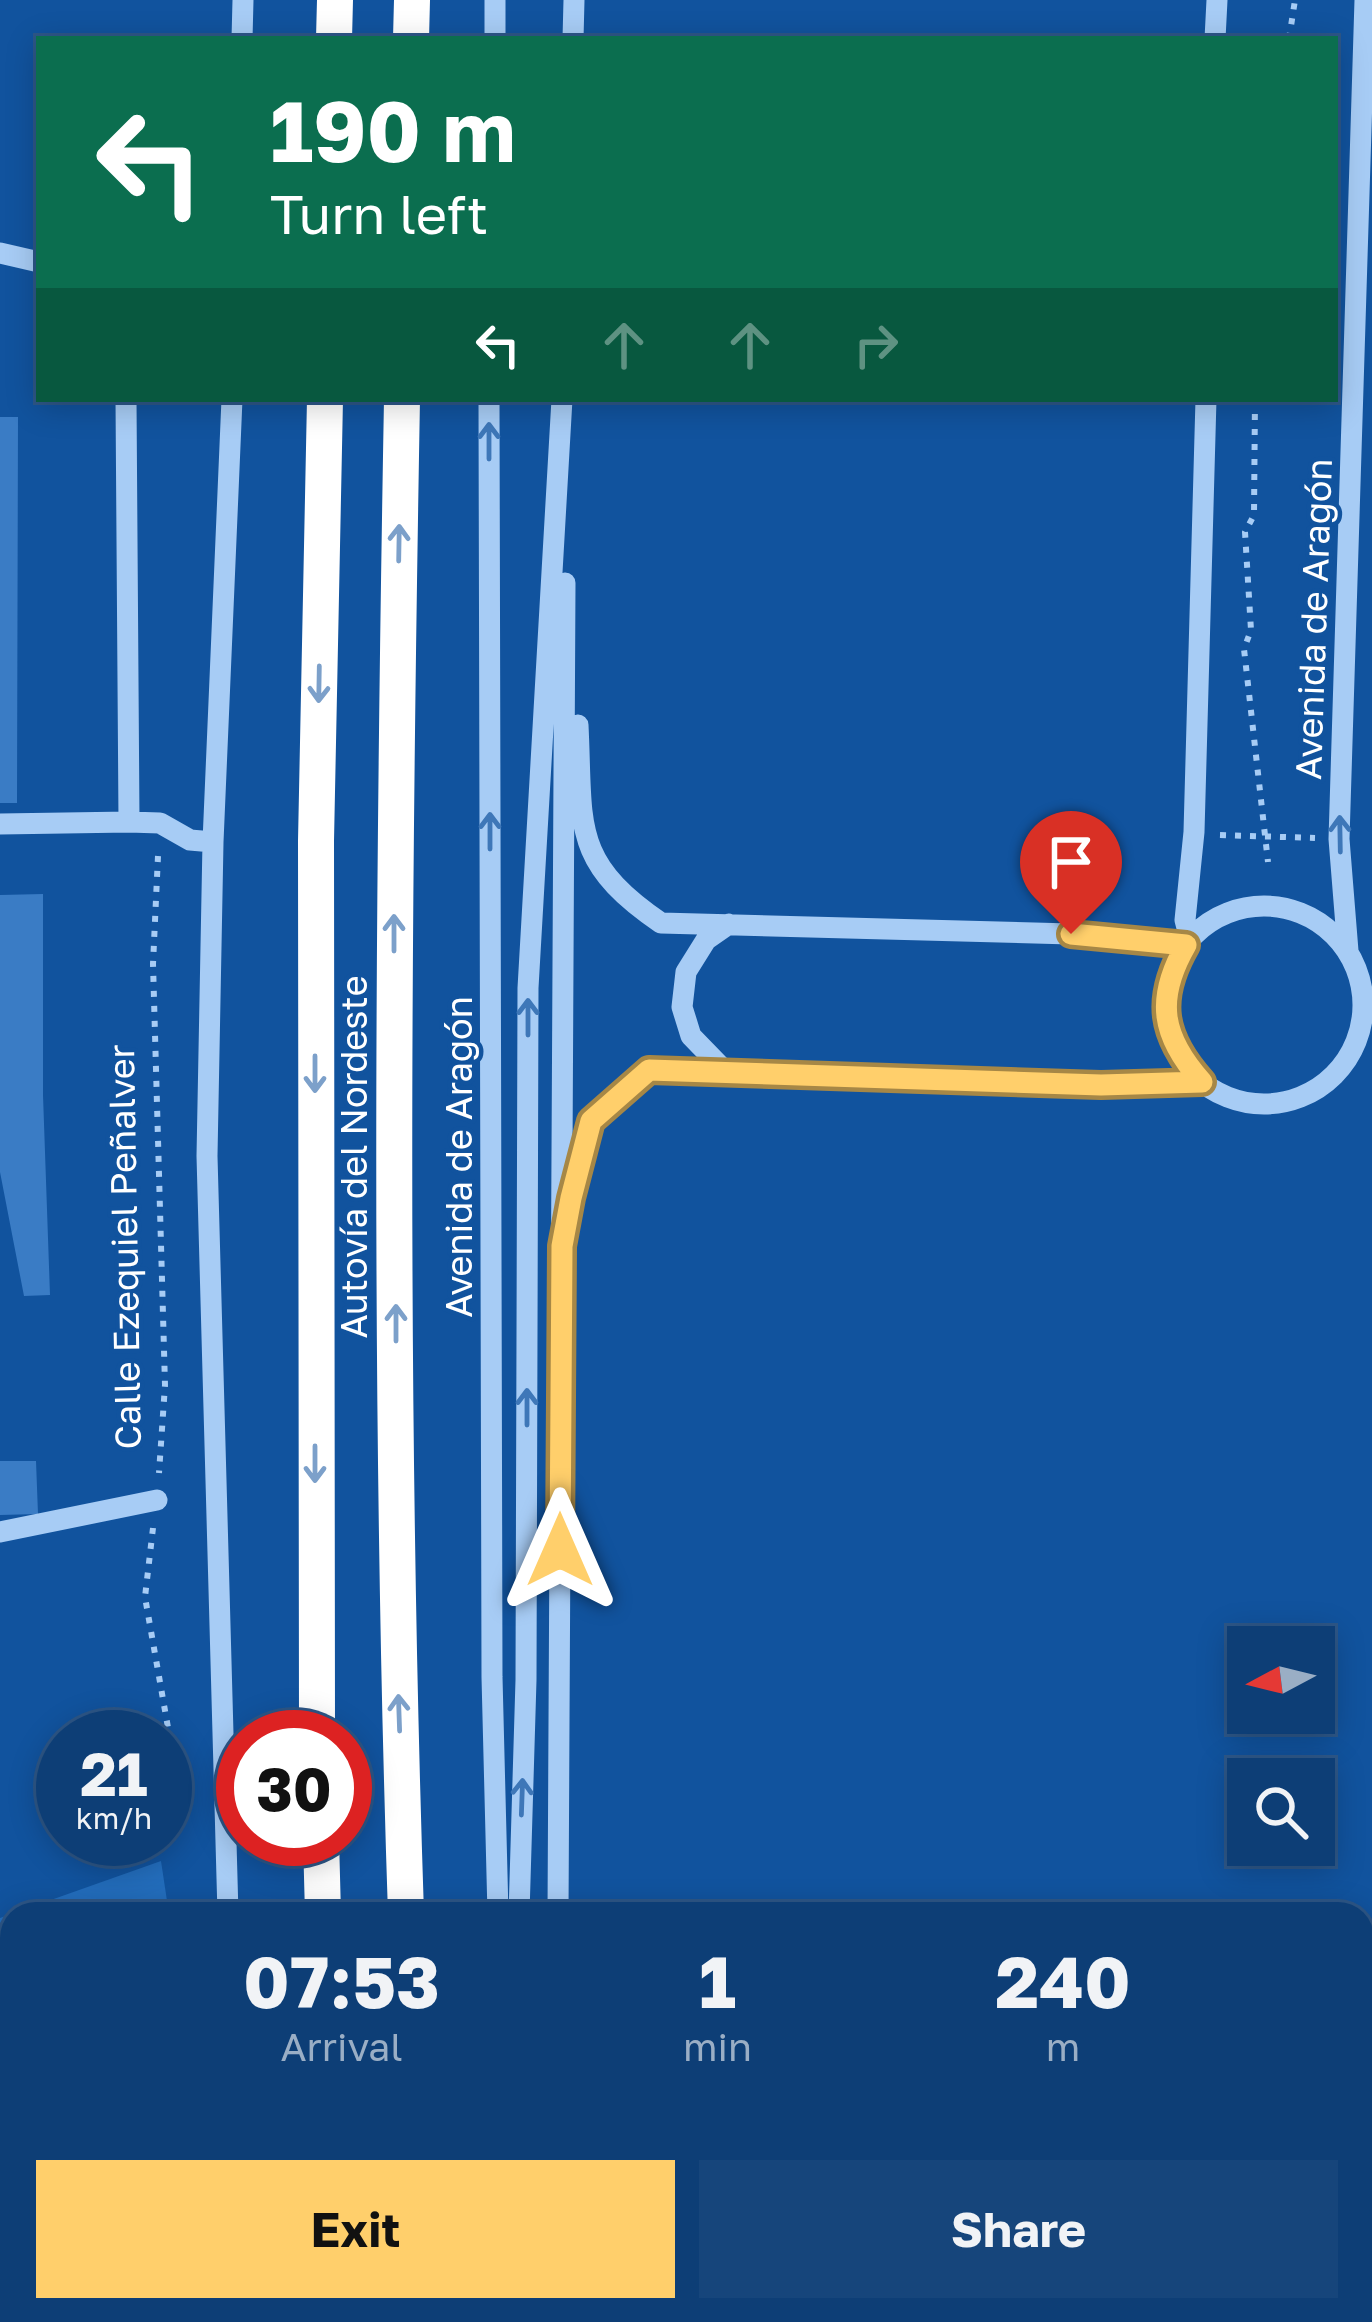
<!DOCTYPE html>
<meta charset="utf-8">
<style>
:root{--surface:#0d3e76;--page:#16457b;--text:#f1f3f6;--muted:#9aaec5;--line:#2d5788;--accent:#ffcf6b}
body{margin:0;font-family:"Golos Text",sans-serif;background:var(--page);color:var(--text);height:100vh;display:flex;flex-direction:column;font-size:45px;white-space:nowrap}
*{box-sizing:border-box;margin:0}
p{font-size:39px;color:var(--muted)}
.icon{flex:none;width:66px;height:66px;fill:none;stroke:currentColor;stroke-width:2;stroke-linecap:round;stroke-linejoin:round}
.map{position:relative;flex:1;overflow:hidden}
.panel{position:absolute;left:0px;top:1902px;width:1374px;height:420px;display:flex;flex-direction:column;background:var(--surface);border-radius:36px 36px 0 0;box-shadow:0 6px 30px #0003,0 0 0 3px var(--line)}
.panel>*{flex:none}
.hud{position:absolute;left:36px;top:36px;width:1302px;height:366px;border-radius:0px;box-shadow:0 6px 30px #0003,0 0 0 3px var(--line);background:#0b6e4f;color:#fff;overflow:hidden}
.needle{width:78px;rotate:263deg}
.buttons{position:absolute;left:1227px;top:1626px;display:grid;gap:24px}
.buttons a{display:grid;place-items:center;width:108px;height:108px;border-radius:0px;background:var(--surface);box-shadow:0 6px 30px #0003,0 0 0 3px var(--line);font-size:60px}
.speed{position:absolute;left:36px;top:1710px;display:flex;gap:24px;font-size:60px;font-weight:700;text-align:center}
.speed>*{display:grid;place-content:center;width:156px;height:156px;border-radius:50%;background:var(--surface);box-shadow:0 6px 30px #0003,0 0 0 3px var(--line);line-height:1}
.speed small{font-size:30px;font-weight:400}
.speed .limit{border:18px solid #d22;background:#fff;color:#111}
.pin{position:absolute;display:grid;place-items:center;width:102px;height:102px;color:#fff;margin:-123px -51px;border-radius:50% 50% 50% 0;rotate:-45deg;box-shadow:0 0 12px #0007}
.pin .icon{rotate:45deg}
.me{position:absolute;width:132px;margin:-66px;rotate:0deg;stroke-linejoin:round;filter:drop-shadow(0 0 9px #0008)}
.turn{display:flex;align-items:center;gap:42px;height:252px;padding:0 36px;font-size:54px}
.turn .icon{width:156px;height:156px;stroke-width:2.5}
.turn b{display:block;font-size:84px;line-height:102px}
.lanes{display:flex;align-items:center;height:114px;padding:0 36px;background:#0003;justify-content:center;gap:60px;direction:ltr}
.lanes .off{opacity:.35}
.eta{display:flex;justify-content:space-evenly;align-items:center;height:204px;text-align:center}
.eta b{font-size:72px;font-weight:700;line-height:84px}
.primary-button{display:flex;gap:24px;margin-top:auto;padding:24px 36px}
.primary-button a{flex:1;height:138px;border-radius:0px;background:var(--accent);color:#111;font-size:48px;font-weight:700;line-height:138px;text-align:center}
.primary-button a+a{background:var(--page);color:var(--text)}
.map>svg:first-child{display:block}
.green{fill:#236dbc}
.building{fill:#3a7cc5}
.lines{fill:none;stroke-linecap:round;stroke-linejoin:round}
.path{stroke:#a7ccf5;stroke-width:6;stroke-dasharray:6 9;stroke-linecap:butt}
.minor{stroke:#a7ccf5;stroke-width:21}
.highway{stroke:#fff;stroke-width:36}
.oneway{stroke:#3e77b8}
.oneway2{stroke:#7ca0ca}
.route-casing{stroke:#a68746;stroke-width:30}
.route{stroke:#ffcf6b;stroke-width:21}
.labels{text-anchor:middle;dominant-baseline:central;stroke-width:9;stroke-linejoin:round;paint-order:stroke}
.street-label{font-size:36px;fill:#fff;stroke:#11539e}
</style>
<div class="map">
<svg width="1372" height="2322" viewBox="0 0 1372 2322">
<rect width="100%" height="100%" fill="#11539e"/>
<!-- green -->
<path class="green" d="M161,1861L169,1914H12V2310H197L198,2322H0V1918Z"/>
<!-- building -->
<path class="building" d="M0,417H18L17,803H0Z
M43,894V1095L50,1295L24,1296L0,1172V895Z
M0,1461H36L38,1514L0,1515Z"/>
<g class="lines">
<!-- path -->
<path class="path" d="M1289,39L1295,0
M1255,399L1254,515L1245,532L1251,630L1244,649L1268,862
M1220,835L1315,838
M158,856L153,964L165,1385L159,1473
M153,1528L145,1597L170,1739"/>
<!-- minor -->
<path class="minor" d="M242,39L243,0
M495,39V0
M573,39L574,0
M1215,39L1217,0
M0,253L39,262
M126,399L129,822L160,823L190,840L213,842
M489,399L492,1677L498,1914
M578,725C583,825 570,861 661,923L1071,934L1185,945
M0,824L129,822
M1165 1005a99 99 0 1 1 198 0a99 99 0 1 1-198 0Z
M1190,939L1185,920L1194,832L1206,399
M1348,951L1339,839L1365,0
M725,1071L691,1036L682,1007L686,972L706,940L729,924
M571,1198L591,1122L649,1070L1101,1085L1202,1082
M0,1532L157,1500
M228,1914L207,1156L213,842L232,399
M519,1914L526,1680L528,988L562,399
M558,1914L565,583
M240,2310V2322
M507,2310L508,2322
M563,2310L568,2322
M307,2322L311,2310"/>
<!-- highway -->
<path class="highway" d="M334,39L335,0
M411,39L412,0
M402,399C393,904 389,1409 406,1914
M317,1737L316,841L325,399
M321,1839L323,1914
M338,2310V2322
M420,2310V2322"/>
</g>
<!-- one-way arrows -->
<defs><path id="oneway-shaft" d="M-6 0H5M1.5-3L5.5 0L1.5 3" fill="none" stroke-width="1.6" stroke-linecap="round" stroke-linejoin="round" transform="scale(3)"/></defs>
<g class="oneway">
<use href="#oneway-shaft" transform="translate(489 441) rotate(-90)"/>
<use href="#oneway-shaft" transform="translate(490 831) rotate(-90)"/>
<use href="#oneway-shaft" transform="translate(1340 834) rotate(-91)"/>
<use href="#oneway-shaft" transform="translate(528 1017) rotate(-90)"/>
<use href="#oneway-shaft" transform="translate(527 1407) rotate(-90)"/>
<use href="#oneway-shaft" transform="translate(522 1797) rotate(-88)"/>
</g>
<g class="oneway2">
<use href="#oneway-shaft" transform="translate(399 543) rotate(-89)"/>
<use href="#oneway-shaft" transform="translate(319 684) rotate(91)"/>
<use href="#oneway-shaft" transform="translate(394 933) rotate(-90)"/>
<use href="#oneway-shaft" transform="translate(315 1074) rotate(90)"/>
<use href="#oneway-shaft" transform="translate(396 1323) rotate(-90)"/>
<use href="#oneway-shaft" transform="translate(315 1464) rotate(90)"/>
<use href="#oneway-shaft" transform="translate(399 1713) rotate(-92)"/>
</g>
<g class="lines">
<!-- route casing -->
<g class="route-casing">
<path id="route" d="M560,1550L562,1246L571,1198L591,1121L649,1070L1101,1085L1202,1082C1161,1036 1155,999 1186,945L1071,934"/>
</g>
<!-- route -->
<use href="#route" class="route"/>
</g>
<g class="labels">
<!-- street labels -->
<g class="street-label">
<text transform="translate(1313 619) rotate(-88)">Avenida de Aragón</text>
<text transform="translate(353 1157) rotate(-90)">Autovía del Nordeste</text>
<text transform="translate(458 1157) rotate(-90)">Avenida de Aragón</text>
<text transform="translate(124 1247) rotate(-91)">Calle Ezequiel Peñalver</text>
</g>
</g>
</svg>
<div class="buttons">
<a><svg class="needle" viewBox="-14 -14 28 28"><path d="M0-13l5 13h-10z" fill="#e53935"/><path d="M0 13l5-13h-10z" fill="#9aaec5"/></svg></a>
<a><svg class="icon" aria-label="search" viewBox="0 0 24 24"><circle cx="10" cy="10" r="6"/><path d="M15 15l6 6"/></svg></a>
</div>
<div class="speed"><div>21<small>km/h</small></div><div class="limit">30</div></div>
<div class="pin" style="left:1071px;top:934px;background:#d93025"><svg class="icon" aria-label="arrive" viewBox="0 0 24 24"><path d="M6 21V4h12l-3 4 3 4H6"/></svg></div>
<svg class="me" style="left:560px;top:1550px" viewBox="-20 -20 40 40"><path d="M0-17L14 15 0 8-14 15z" fill="#ffcf6b" stroke="#fff" stroke-width="4"/></svg>
<div class="hud">
<div class="turn"><svg class="icon" aria-label="left" viewBox="0 0 24 24"><path d="M17 20v-9H6M10 6l-5 5 5 5"/></svg><div><b>190 m</b>Turn left</div></div>
<div class="lanes"><svg class="icon" aria-label="left" viewBox="0 0 24 24"><path d="M17 20v-9H6M10 6l-5 5 5 5"/></svg><svg class="icon off" aria-label="ahead" viewBox="0 0 24 24"><path d="M12 20V5M6 11l6-6 6 6"/></svg><svg class="icon off" aria-label="ahead" viewBox="0 0 24 24"><path d="M12 20V5M6 11l6-6 6 6"/></svg><svg class="icon off" aria-label="right" viewBox="0 0 24 24"><path d="M7 20v-9h11M14 6l5 5-5 5"/></svg></div>
</div>
<section class="panel">
<div class="eta">
<div><b>07:53</b><p>Arrival</p></div>
<div><b>1</b><p>min</p></div>
<div><b>240</b><p>m</p></div>
</div>
<div class="primary-button"><a>Exit</a><a>Share</a></div>
</section>
</div>
